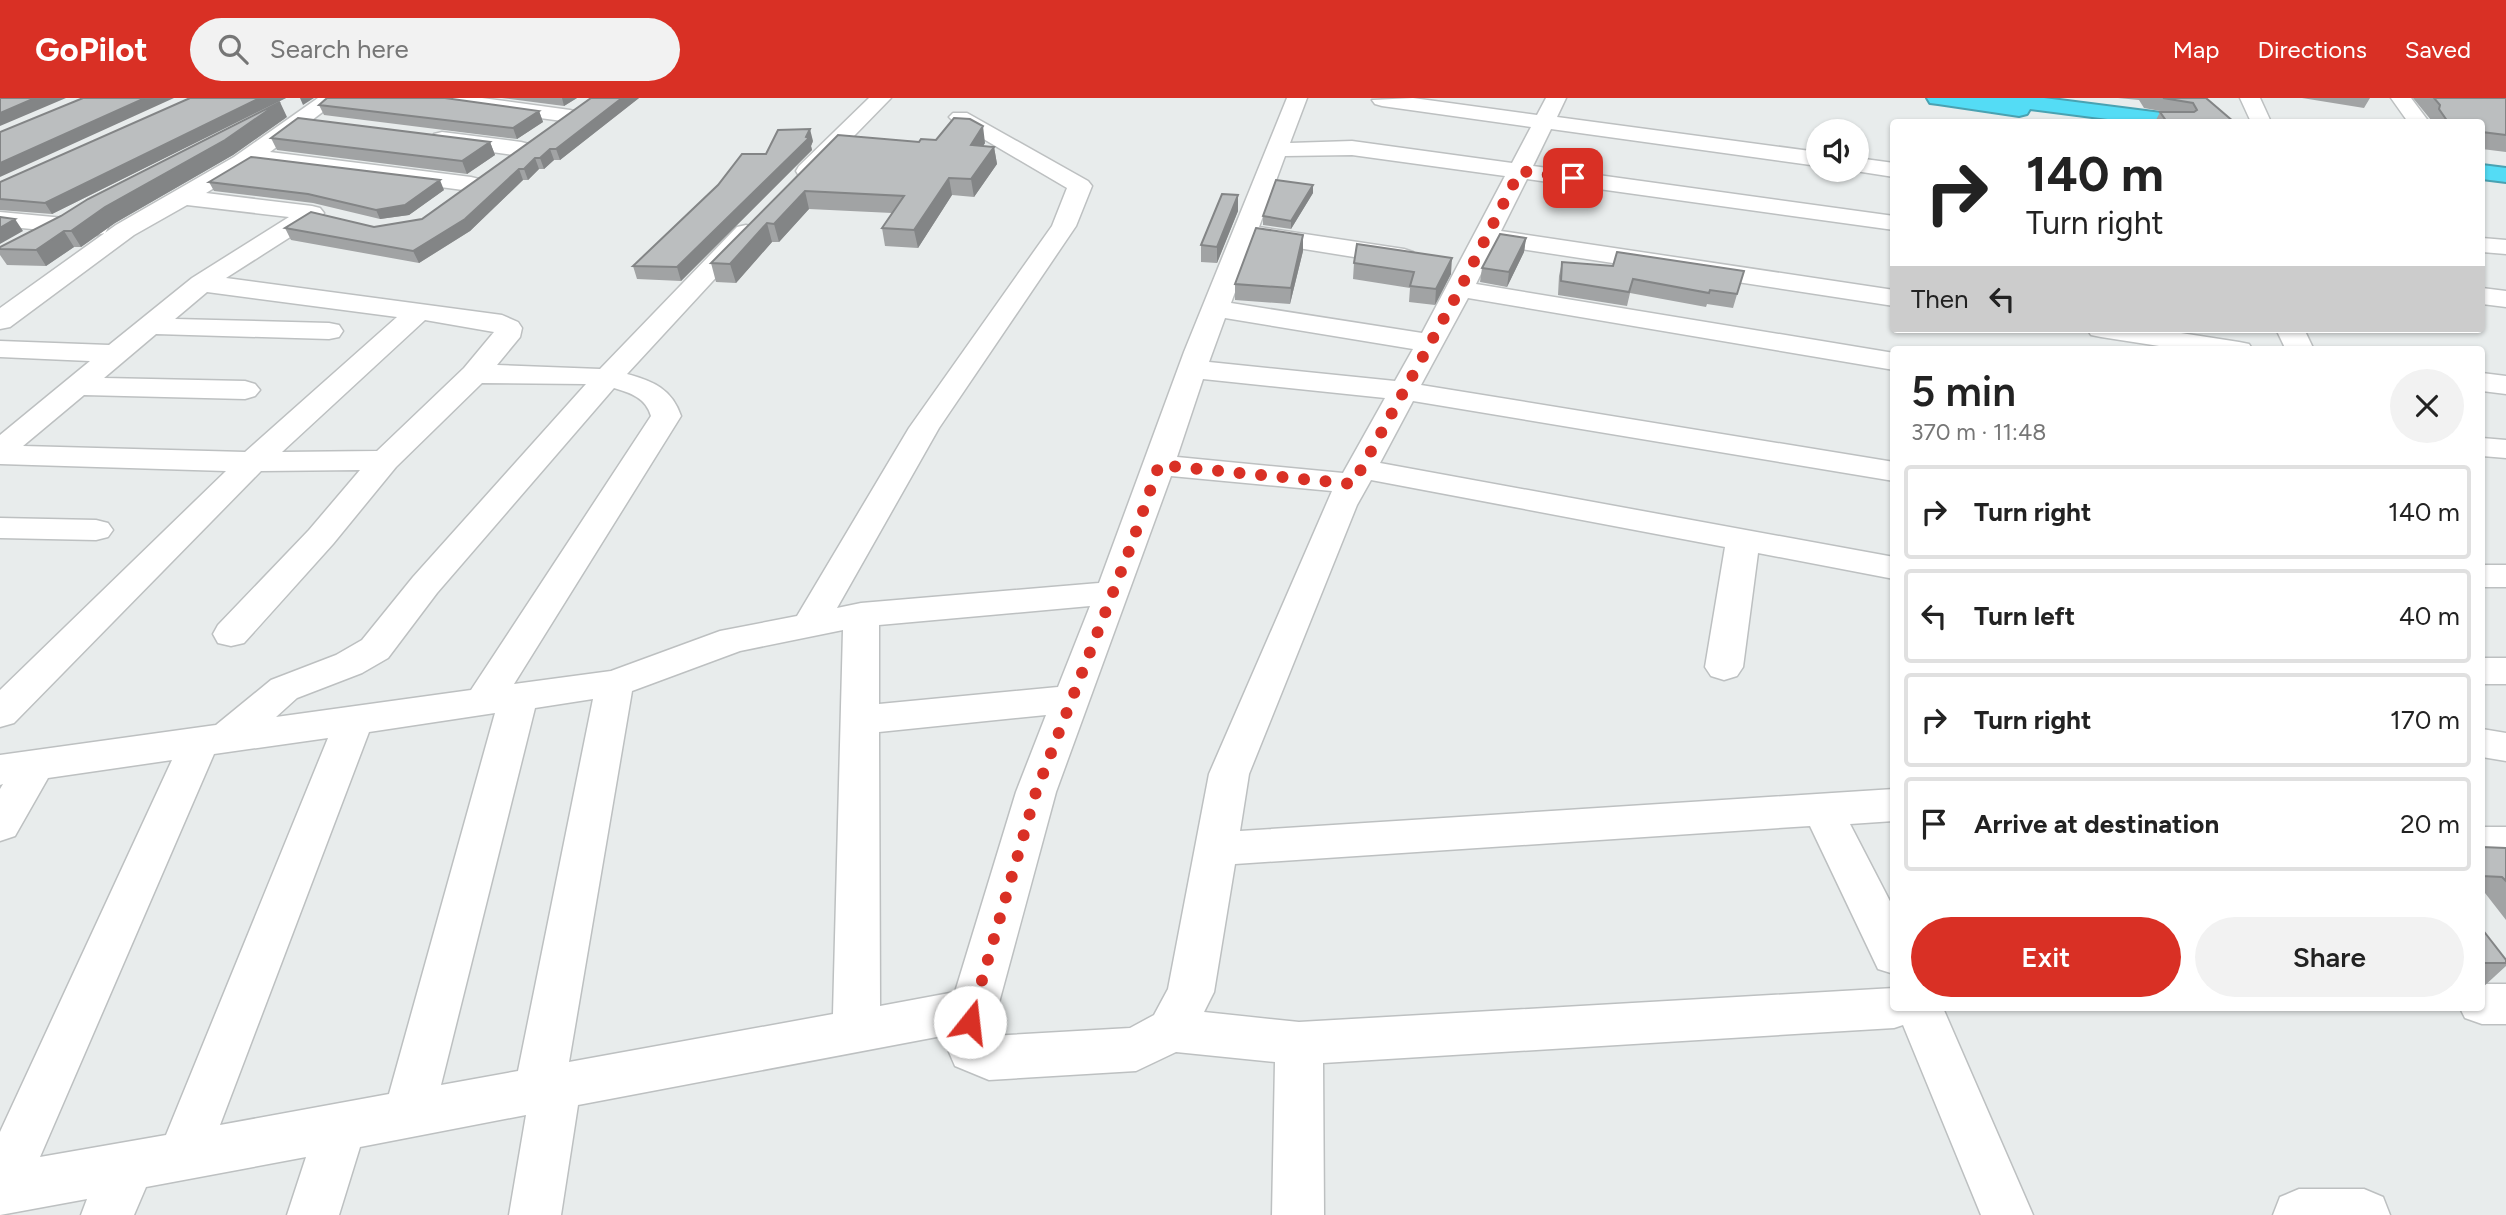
<!DOCTYPE html>
<meta charset="utf-8">
<style>
:root{--surface:#fff;--page:#f2f2f2;--text:#222;--muted:#767676;--line:#e0e0e0;--accent:#d93025}
body{margin:0;font-family:Figtree,sans-serif;background:var(--page);color:var(--text);height:100vh;display:flex;flex-direction:column;font-size:26px;white-space:nowrap}
*{box-sizing:border-box;margin:0}
p{font-size:23px;color:var(--muted)}
.icon{flex:none;width:38px;height:38px;fill:none;stroke:currentColor;stroke-width:2;stroke-linecap:round;stroke-linejoin:round}
.map{position:relative;flex:1;overflow:hidden}
.drawer{position:absolute;left:1890px;top:248px;width:595px;height:665px;display:flex;flex-direction:column;background:var(--surface);border-radius:7px;box-shadow:0 2px 5px #0004}
.drawer>*{flex:none}
.guide{position:absolute;left:1890px;top:21px;width:595px;height:214px;border-radius:7px;box-shadow:0 2px 5px #0004;background:#fff;color:var(--text);overflow:hidden}
.controls{position:absolute;left:1806px;top:21px;display:grid;gap:14px}
.controls a{display:grid;place-items:center;width:63px;height:63px;border-radius:50%;background:var(--surface);box-shadow:0 2px 5px #0004;font-size:35px}
.pin{position:absolute;display:grid;place-items:center;width:60px;height:60px;color:#fff;margin:-30px;border-radius:14px;box-shadow:0 4px 10px #0006}
.me{position:absolute;width:77px;margin:-38px;rotate:16deg;stroke-linejoin:round;filter:drop-shadow(0 0 5px #0008)}
.turn{display:flex;align-items:center;gap:24px;height:147px;padding:0 21px;font-size:32px}
.turn .icon{width:91px;height:91px;stroke-width:2.5}
.turn b{display:block;font-size:49px;line-height:60px}
.then{display:flex;align-items:center;height:66px;padding:0 21px;background:#0003;gap:14px;font-size:26px}
.round{display:grid;place-items:center;flex:none;width:74px;height:74px;border-radius:37px;background:var(--page)}
.head{display:flex;align-items:center;justify-content:space-between;height:119px;padding:0 21px}
h1{font-size:42px;font-weight:600;line-height:52px}
.action{display:flex;gap:14px;margin-top:auto;padding:14px 21px}
.action a{flex:1;height:80px;border-radius:42px;background:var(--accent);color:#fff;font-size:28px;font-weight:600;line-height:80px;text-align:center}
.action a+a{background:var(--page);color:var(--text)}
ul{padding:0;list-style:none}
li{display:flex;align-items:center;gap:21px;height:94px;margin:0 14px 10px;padding:0 7px;border:4px solid var(--line);border-radius:7px}
li div{flex:1}
li b{display:block;font-size:26px}
li em{font-style:normal}
header{display:flex;align-items:center;gap:42px;box-sizing:border-box;height:98px;padding:0 35px;background:var(--accent);color:#fff}
header strong{font-size:33px}
nav{display:flex;gap:38px;margin-inline-start:auto;font-size:24px}
.search{width:490px;height:63px;background:var(--page);display:flex;align-items:center;gap:18px;box-sizing:border-box;padding:0 24px;border-radius:38px;color:var(--muted);font-size:26px}
.map>svg:first-child{display:block}
.lines{fill:none;stroke-linecap:round;stroke-linejoin:round}
.minor-casing{stroke:#bdc0c1;stroke-width:3}
.highway-casing{stroke:#49a2b2;stroke-width:4}
.minor{fill:#fff;fill-rule:evenodd}
.highway{fill:#54dcf5;fill-rule:evenodd}
.wall{fill:#a1a3a4}
.shaded-wall{fill:#838586}
.building{fill:#bbbebf;stroke:#838586;stroke-width:2}
.route{stroke:#d93025;stroke-width:12;stroke-dasharray:0 21.6}
</style>
<header>
<strong>GoPilot</strong>
<div class="search"><svg class="icon" aria-label="search" viewBox="0 0 24 24"><circle cx="10" cy="10" r="6"/><path d="M15 15l6 6"/></svg>Search here</div>
<nav><a>Map</a><a>Directions</a><a>Saved</a></nav>
</header>
<div class="map">
<svg width="2506" height="1117" viewBox="0 0 2506 1117">
<rect width="100%" height="100%" fill="#e8ecec"/>
<g class="lines">
<!-- minor casing -->
<g class="minor-casing">
<path id="minor" d="M318,0H341L270,54L471,79L479,81L483,86L479,91L471,93L255,65L206,95L312,108L320,110L324,115L320,120L226,180L502,217L518,224L522,230L520,239L497,267L600,271L737,129L746,127L755,129L758,134L627,276C653,283 672,291 681,318L514,586L611,573L720,533L797,518L909,330L1052,128L1067,90L953,23L949,19L953,15H967L1088,83L1092,88L1076,128L939,330L837,510L861,505L1099,485L1184,254L1287,0H1307L1290,45L1352,43L1512,65L1531,29L1382,8L1375,6L1372,2L1413,0L1537,17L1546,0H1566L1557,19L1818,54V68L1551,31L1533,68L1894,118V132L1527,81L1501,133L1894,192V208L1495,147L1476,186L1894,255V272L1468,200L1421,287L1894,364V383L1413,303L1380,365L1894,459V481L1758,455L1743,569L1737,578L1724,582L1711,578L1705,569L1725,449L1371,382L1357,407L1249,676L1240,733L1894,691V723L1850,726L1894,811V876L1878,871L1810,728L1235,766L1214,894L1204,914L1299,924L1894,890V910H1943L2033,1117H1981L1903,927L1894,930L1323,965L1324,1117H1272L1275,964L1176,954L1136,973L989,982L955,968L942,938L578,1007L561,1117H509L526,1017L360,1049L339,1117H287L306,1059L146,1089L134,1117H81L87,1101L0,1117V1034L172,662L48,680L15,738L0,743V691L3,686L0,687V657L216,627L271,582L336,557L362,542L413,479L586,286L482,285L396,369L333,446L244,545L231,548L218,545L213,536L218,527L309,432L360,372L261,373L14,625L0,629V592L226,373L0,366V337L90,263L0,259V243L109,247L192,180L289,119L187,107L134,137L10,229L0,231V210L116,127L234,59ZM1352,57L1505,78L1422,235L1231,205L1254,143L1404,167L1413,164L1417,159L1413,154L1404,151L1259,129L1285,58ZM207,194L397,219L245,354L23,348L84,297L245,301L255,298L260,292L255,286L245,283L104,280L156,236L329,241L339,239L343,233L339,227L329,225L175,221ZM1225,220L1413,251L1395,283L1209,264ZM425,222L494,234L464,270L377,353L282,354ZM1203,281L1385,300L1343,375L1177,359ZM614,290C631,295 646,300 651,318L471,592L276,619L297,600L362,575L388,560L437,495ZM1171,378L1332,393L1209,676L1168,891L1154,917L1130,930L990,938L1056,694ZM1090,508L1058,589L879,606V527ZM843,532L833,916L569,964L632,593L740,553ZM593,601L518,973L441,987L535,610ZM495,615L389,996L220,1027L369,634ZM1046,617L1016,694L955,894L880,908L879,634ZM328,640L166,1037L40,1059L214,656Z
M426,0H482L570,12L577,14L581,18L577,22L570,24L436,6L429,4Z
M869,0H891L815,78H799L796,73L799,68Z
M2240,0H2260L2271,24H2251Z
M2391,0H2411L2429,24H2408Z
M442,34L521,44L529,46L532,51L529,56L521,58L434,46L431,41L434,36Z
M1857,60L1894,65V79L1849,72H1857Z
M0,114L96,123L105,125L108,130L105,135L96,137L0,128Z
M2482,140L2506,142V156L2482,154Z
M2482,190L2506,193V209L2482,206Z
M2087,231H2155L2239,244L2249,246L2253,252H2185L2101,239L2091,237Z
M2276,231H2304L2314,252H2286Z
M2482,275L2506,278V296L2482,293Z
M2482,340L2506,342V360L2482,358Z
M0,420L96,422L108,425L113,432L108,439L96,442L0,440Z
M2482,467H2506V489H2482Z
M2482,560H2506V586H2482Z
M2482,631L2506,635V663L2482,659Z
M2482,729H2506V763L2482,762Z
M2482,886H2506V926H2482L2465,920L2460,910H2482Z
M2299,1091H2364L2383,1099L2390,1117H2273L2280,1099Z"/>
</g>
<!-- highway casing -->
<g class="highway-casing">
<path id="highway" d="M1927,0H2044L2177,17L2185,19L2188,24H2131L2030,11L2027,16L2019,18L1938,6L1930,5Z
M2482,67L2506,70V84L2482,81Z"/>
</g>
<!-- minor -->
<use href="#minor" class="minor"/>
<!-- highway -->
<use href="#highway" class="highway"/>
</g>
<!-- wall -->
<path class="wall" d="M190,0H286L52,116L0,112V84Z
M502,0H577L564,8Z
M591,0H639L560,62H554L544,71H539L528,82H523L470,133L419,165L291,142L285,130L374,129L422,121Z
M2118,0H2206L2234,24H2155L2160,14H2166L2144,10L2139,2Z
M2302,0H2370L2364,10Z
M2413,0H2506V54L2482,51V24H2430L2431,22Z
M319,7L539,13L543,24L517,41L324,17Z
M287,19L233,57L115,125L81,149H74L46,168L7,167L0,157V151Z
M838,37L919,44L936,42L985,45L983,48L994,49L997,66L974,99L952,97L918,150L885,148L882,130L892,115L809,111L779,144H772L736,185L716,184L711,165Z
M271,40L490,44L495,57L467,76L277,52Z
M813,43L811,48L812,52L681,183L637,181L633,168Z
M209,84L444,92L409,117L380,121L313,105L214,93Z
M1313,87V95L1291,131L1263,127V118Z
M1238,97V113L1217,165L1201,164V147Z
M1526,140L1524,154L1507,189L1480,184L1482,170Z
M1303,153L1290,206L1235,202V186Z
M1562,164L1613,168L1744,173L1733,210L1707,206L1706,209L1630,195L1627,208L1558,197L1559,178Z
M1354,165L1451,176L1435,207L1409,204L1410,190L1353,181Z
M2482,749L2506,750V822L2485,795H2482Z
M2482,831L2506,862V868L2482,890Z"/>
<!-- shaded-wall -->
<path class="shaded-wall" d="M35,0H66L0,28V15Z
M145,0H174L0,79V65Z
M260,0H286L52,116L45,105Z
M300,0H314L303,7Z
M562,0H577L564,8Z
M622,0H639L560,62L556,51Z
M280,4L287,19L233,57L115,125L81,149L71,133L105,109Z
M539,13L543,24L517,41L513,30Z
M983,28L985,45L973,65L971,47Z
M810,31L813,43L811,48L812,52L681,183L677,169L806,39Z
M490,44L495,57L467,76L462,63Z
M994,49L997,66L974,99L971,81Z
M550,51L554,62L544,71L540,60Z
M535,60L539,71L528,82L524,71Z
M519,71L523,82L470,133L419,165L413,153Z
M949,80L952,97L918,150L914,132Z
M440,82L444,92L409,117L380,121L376,112Z
M1313,87V95L1291,131V123Z
M805,93L809,111L779,144L774,126Z
M1238,97V113L1217,165V149Z
M15,121L23,133L0,146V130Z
M767,125L772,144L736,185L730,166Z
M64,133L74,149L46,168L36,152Z
M1303,137V153L1290,206L1291,190Z
M1526,140L1524,154L1507,189L1509,174Z
M1452,160L1451,176L1435,207L1436,191Z"/>
<!-- building -->
<path class="building" d="M0,0H35L0,15Z
M83,0H145L0,65V34Z
M190,0H260L45,105L0,101V84Z
M327,0H445L539,13L513,30L319,7Z
M591,0H622L556,51H550L540,60H535L524,71H519L465,121L413,153L285,130L311,114L374,129L422,121Z
M2163,0H2206L2234,24H2167L2160,14H2194L2197,12L2193,5Z
M2434,0H2506V37L2482,34V24H2448L2439,11L2440,7Z
M280,4L225,42L105,109L71,133H64L36,152L0,151V149L61,118L88,101Z
M298,20L490,44L462,63L271,40Z
M954,20L970,21L983,28L971,47L994,49L971,81L949,80L914,132L882,130L904,98L805,93L774,126L767,125L730,166L711,165L838,37L919,44L921,41L936,42Z
M810,31L806,39L809,40L677,169L633,168L718,87L742,56H766L778,32Z
M251,59L440,82L405,107L376,112L308,96L209,84Z
M1276,82L1313,87L1291,123L1263,118Z
M1222,96L1238,97L1217,149L1201,147Z
M0,119L15,121L0,130Z
M1256,130L1303,137L1291,190L1235,186Z
M1500,136L1526,140L1509,174L1482,170Z
M1357,146L1452,160L1436,191L1410,188L1414,174L1354,165Z
M1617,154L1744,173L1737,196L1710,192L1709,195L1633,181L1629,194L1561,183L1562,164L1613,168Z
M2482,749L2506,750V783L2502,779L2482,778Z
M2482,831L2506,862V865H2482Z"/>
<g class="lines">
<!-- route -->
<path class="route" d="M970,924L1036,694L1132,445L1159,367L1353,386L1460,191L1520,73L1573,80"/>
</g>
</svg>
<div class="controls">
<a><svg class="icon" aria-label="sound" viewBox="0 0 24 24"><path d="M4 9h4l5-4v14l-5-4H4zM17 9q2 3 0 6"/></svg></a>
</div>
<div class="pin" style="left:1573px;top:80px;background:#d93025"><svg class="icon" aria-label="arrive" viewBox="0 0 24 24"><path d="M6 21V4h12l-3 4 3 4H6"/></svg></div>
<svg class="me" style="left:970px;top:924px" viewBox="-20 -20 40 40"><circle r="19" fill="#fff"/><path d="M0-13L10 11 0 6-10 11z" fill="#d93025"/></svg>
<div class="guide">
<div class="turn"><svg class="icon" aria-label="right" viewBox="0 0 24 24"><path d="M7 20v-9h11M14 6l5 5-5 5"/></svg><div><b>140 m</b>Turn right</div></div>
<div class="then">Then<svg class="icon" aria-label="left" viewBox="0 0 24 24"><path d="M17 20v-9H6M10 6l-5 5 5 5"/></svg></div>
</div>
<section class="drawer">
<div class="head"><div><h1>5 min</h1><p>370 m · 11:48</p></div><a class="round"><svg class="icon" aria-label="close" viewBox="0 0 24 24"><path d="M6 6l12 12M18 6L6 18"/></svg></a></div>
<ul>
<li><svg class="icon" aria-label="right" viewBox="0 0 24 24"><path d="M7 20v-9h11M14 6l5 5-5 5"/></svg><div><b>Turn right</b></div><em>140 m</em></li>
<li><svg class="icon" aria-label="left" viewBox="0 0 24 24"><path d="M17 20v-9H6M10 6l-5 5 5 5"/></svg><div><b>Turn left</b></div><em>40 m</em></li>
<li><svg class="icon" aria-label="right" viewBox="0 0 24 24"><path d="M7 20v-9h11M14 6l5 5-5 5"/></svg><div><b>Turn right</b></div><em>170 m</em></li>
<li><svg class="icon" aria-label="arrive" viewBox="0 0 24 24"><path d="M6 21V4h12l-3 4 3 4H6"/></svg><div><b>Arrive at destination</b></div><em>20 m</em></li>
</ul>
<div class="action"><a>Exit</a><a>Share</a></div>
</section>
</div>
